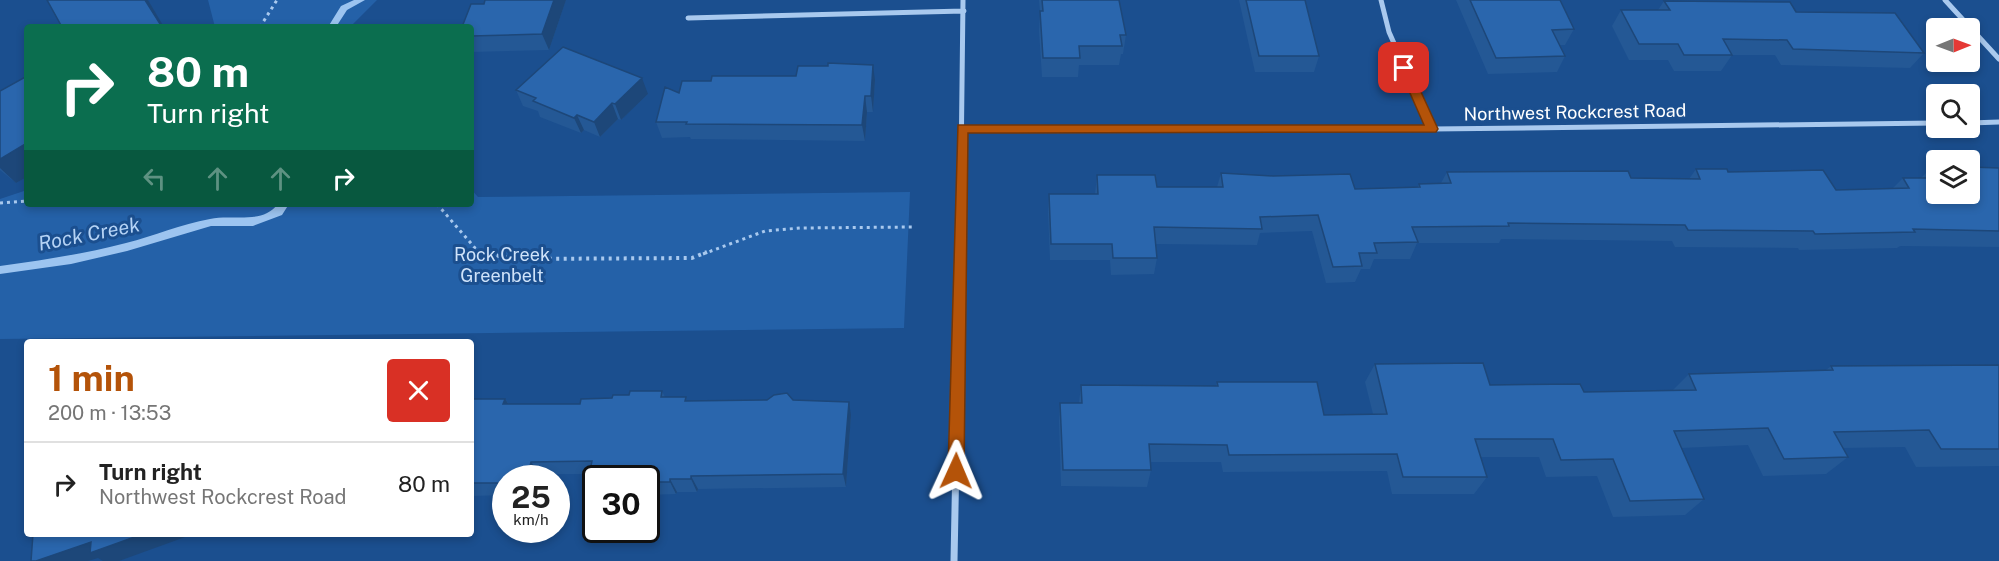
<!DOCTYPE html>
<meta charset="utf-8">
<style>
:root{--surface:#fff;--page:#f6f6f6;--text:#222;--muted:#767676;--line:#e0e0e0;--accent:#b45309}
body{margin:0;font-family:"Public Sans",sans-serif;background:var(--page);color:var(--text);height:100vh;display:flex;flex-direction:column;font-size:22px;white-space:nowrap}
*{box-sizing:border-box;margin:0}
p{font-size:20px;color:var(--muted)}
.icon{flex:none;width:33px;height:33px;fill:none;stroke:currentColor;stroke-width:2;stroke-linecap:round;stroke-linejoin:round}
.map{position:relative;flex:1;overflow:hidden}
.details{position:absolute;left:24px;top:339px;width:450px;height:198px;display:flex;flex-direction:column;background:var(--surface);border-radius:6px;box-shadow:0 3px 9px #0003}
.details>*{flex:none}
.hud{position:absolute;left:24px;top:24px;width:450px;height:183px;border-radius:6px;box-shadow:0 3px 9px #0003;background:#0b6e4f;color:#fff;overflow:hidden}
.needle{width:39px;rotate:89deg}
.controls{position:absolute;left:1926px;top:18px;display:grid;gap:12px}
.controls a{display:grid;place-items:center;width:54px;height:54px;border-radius:6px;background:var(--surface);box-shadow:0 3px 9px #0003;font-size:30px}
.speed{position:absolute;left:492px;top:465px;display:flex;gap:12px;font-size:30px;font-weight:700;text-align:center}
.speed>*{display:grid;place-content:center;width:78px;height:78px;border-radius:50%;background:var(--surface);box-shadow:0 3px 9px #0003;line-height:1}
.speed small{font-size:15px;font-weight:400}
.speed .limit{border:3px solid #111;border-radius:9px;background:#fff;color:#111}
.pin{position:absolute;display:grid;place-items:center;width:51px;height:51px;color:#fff;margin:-26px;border-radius:12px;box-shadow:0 3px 9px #0006}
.me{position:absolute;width:66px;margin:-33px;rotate:1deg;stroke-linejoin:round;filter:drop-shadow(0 0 4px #0008)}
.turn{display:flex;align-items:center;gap:21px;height:126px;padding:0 24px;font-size:27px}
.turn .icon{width:78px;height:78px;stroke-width:2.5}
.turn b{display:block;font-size:42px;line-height:51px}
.lanes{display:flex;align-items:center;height:57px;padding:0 24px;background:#0003;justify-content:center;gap:30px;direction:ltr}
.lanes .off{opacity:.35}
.round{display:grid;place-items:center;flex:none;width:63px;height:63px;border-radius:6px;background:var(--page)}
.summary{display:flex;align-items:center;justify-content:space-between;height:102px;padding:0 24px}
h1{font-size:36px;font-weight:700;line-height:45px;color:var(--accent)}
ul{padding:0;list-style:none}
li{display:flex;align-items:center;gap:18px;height:84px;padding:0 24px;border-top:2px solid var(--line)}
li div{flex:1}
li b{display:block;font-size:22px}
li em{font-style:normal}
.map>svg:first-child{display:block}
.green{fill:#2461a8}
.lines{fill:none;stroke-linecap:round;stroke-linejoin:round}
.stream{fill:#9cc4f0;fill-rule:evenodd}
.path-far1{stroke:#a9c9ee;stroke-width:3;stroke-dasharray:3 4;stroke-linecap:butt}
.path{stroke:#a9c9ee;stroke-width:4;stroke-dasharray:3 4.5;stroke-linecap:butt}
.street-far1{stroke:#a9c9ee;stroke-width:5}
.street{stroke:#a9c9ee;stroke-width:7}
.wall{fill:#245895}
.shaded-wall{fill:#1d4779}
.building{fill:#2a66ad;stroke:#1d4779;stroke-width:1.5}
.route{fill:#b45309;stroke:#753606;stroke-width:1.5}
.labels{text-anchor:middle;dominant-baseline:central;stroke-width:6;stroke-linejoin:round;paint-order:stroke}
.street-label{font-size:18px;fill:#fff;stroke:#1b4f8f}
.park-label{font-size:18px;fill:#cfe3fa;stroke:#1b4f8f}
.water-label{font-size:20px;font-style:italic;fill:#b5d3f5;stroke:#1b4f8f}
</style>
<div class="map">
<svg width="1999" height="561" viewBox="0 0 1999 561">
<rect width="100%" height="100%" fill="#1b4f8f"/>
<!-- green -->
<path class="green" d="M208,0H377L350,27H215Z
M471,189L478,197L910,192L904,328L0,339V199L27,190V204H471Z"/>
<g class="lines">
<!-- stream -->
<path class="stream" d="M354,0H365L347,10L336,27H328L341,6Z
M278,204H289L282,215L253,226H211L127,251L71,264L0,274V266C43,260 84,254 126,243C154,236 181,224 210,219C232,214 262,225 278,204Z"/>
<!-- path-far1 -->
<path class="path-far1" d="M260,27L277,0
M0,203L27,201
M111,204H129
M437,204L475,248L485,254
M703,254L765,231L800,228L912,227"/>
<!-- path -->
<path class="path" d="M482,252L512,259L692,258L707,252"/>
<!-- street-far1 -->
<path class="street-far1" d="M1381,0L1389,32L1432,129
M1945,0L1999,59
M688,18L964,11
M1970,123L1999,122
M962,129H1432L1936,123
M960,254L963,0"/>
<!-- street -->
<path class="street" d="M954,561L960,252"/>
</g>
<!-- wall -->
<path class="wall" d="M566,0L549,50L471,52V27Z
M1039,0H1119L1126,35L1123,54H1121L1119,65H1079L1078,77H1042L1039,31L1040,11Z
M1239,0H1305L1319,56L1314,72H1255Z
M1456,0H1560L1574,29L1565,45H1560L1565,56L1557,72L1488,74Z
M1664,1L1796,12L1924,53L1910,68L1781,65L1775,55H1732L1721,71H1674L1668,60H1629L1612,26L1621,10H1658Z
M27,76V177L16,183L0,170V91Z
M875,80L873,112H867L865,141L691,139L690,137L662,138L656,122L679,93Z
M516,90L648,94L621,120L618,119L600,137L584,130L581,133L540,117L538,111L523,106Z
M1932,167H1936V194L1999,168V247L1900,246L1897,248L1799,250L1798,248L1675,247L1672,241L1501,239L1499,243H1417L1410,259H1374L1370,269H1361L1355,282L1326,283L1312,231L1260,233L1257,245L1156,244L1157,258L1154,274L1111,275L1110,260H1050L1048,211L1049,194H1095L1097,175L1157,187H1217L1221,173L1355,189L1418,187L1419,184L1441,183L1447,172L1631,178L1689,179L1696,169L1728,172L1836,190L1893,188L1903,178H1921Z
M1375,364L1490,385L1584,392L1673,390L1689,374L1826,370L1831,366L1999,365V466L1916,467L1905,447L1843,448L1848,457L1826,474L1763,476L1748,445L1681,448L1704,499L1685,515L1613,517L1597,476L1546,477L1539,457H1481L1487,477L1474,494H1392L1387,471L1223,472L1221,462H1150L1151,470L1147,487L1061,486L1059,421L1060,403H1079L1081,385L1216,386L1217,382L1324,415L1373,414L1365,382Z
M662,391L665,397L688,401L793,400L851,415L846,487L698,489L697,492H677L676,494L646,495V478L596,479L592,474H541L539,478H506V495L471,496V403L505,399L509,404H580L629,395Z"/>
<!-- shaded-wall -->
<path class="shaded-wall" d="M145,0H148L164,27H162Z
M554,0H566L549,50L542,34Z
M873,65L875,80L873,112L871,96Z
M642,78L648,94L621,120L615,104Z
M865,96L867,112L865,141L862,125Z
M612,103L618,119L600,137L594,122Z
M577,115L584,130L581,133L574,118Z
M27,143V177L16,183L0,168V159Z
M505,399L514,412L503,404Z
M849,402L851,415L846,487L843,474Z
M531,462L541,474L539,478H527Z
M691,476L698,489L697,492L691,479Z
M670,479L677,492L676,494L670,482Z
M143,534H188V536L119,561H103L98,558L88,561H36L91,542Z"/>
<!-- building -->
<path class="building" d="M47,0H145L162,27H62Z
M485,0H554L542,34L471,36V27H462L471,4H484Z
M1042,0H1119L1126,35H1120L1122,46H1079L1080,58H1043L1040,11H1043Z
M1246,0H1305L1319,56H1259Z
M1470,0H1560L1574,29L1552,30L1565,56L1496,58Z
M1664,1L1790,2L1796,12L1895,13L1924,53L1793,49L1787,40L1723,39L1732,55H1684L1678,44H1639L1621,10H1670Z
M563,47L642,78L615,104L612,103L594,122L577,115L574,118L533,101L536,98L516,90Z
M828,63L873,65L871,96H865L862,125L686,124L687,122H656L665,87L679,93L682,81H711L712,76H796L798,66H828Z
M27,76V143L0,159V91Z
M1932,167H1936V173Z
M1970,167L1999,168V231L1913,229L1915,232L1815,234L1813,231L1688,230L1685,225L1508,223L1509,226L1412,227L1418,242L1374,243L1377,253H1359L1362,266L1333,267L1318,215L1260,217L1262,229L1154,227L1157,258H1113L1112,244H1051L1049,194H1098L1097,175H1155L1157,187H1223L1221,173L1273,176L1350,174L1355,189L1420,187L1419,184L1451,183L1447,172L1628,171L1631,178L1700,179L1696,169H1727L1728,172L1823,170L1836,190L1909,188L1903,178H1936V194H1970Z
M1483,363L1490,385L1580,384L1584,392L1696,390L1689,374L1833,370L1831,366L1999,365V449H1941L1929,430L1834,432L1848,457L1784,459L1768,428L1674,431L1704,499L1630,501L1613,459L1561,460L1553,439H1475L1487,477H1403L1397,454L1229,455L1227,445L1149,444L1151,470H1063L1060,403H1082L1081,385L1218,386L1217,382H1317L1324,415L1387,414L1375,364Z
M630,391H662L661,397H686L685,401L767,400L774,395L787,393L793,400L849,402L843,474L691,476V479H670V482H646V478H623L625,469L590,470L592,461L531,462L527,478H506V483H471V403L472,399H505L503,404H580L581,399L612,398L613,395H629Z
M33,534H143L90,553L91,542L36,561H31Z"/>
<!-- route -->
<path class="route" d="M1404,64L1410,68L1438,129L1436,132L968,133L964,471L961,476L956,478L950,476L948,471L958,125H1424L1399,68Z"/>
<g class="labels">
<!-- street labels -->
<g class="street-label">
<text transform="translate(1575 112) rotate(-1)">Northwest Rockcrest Road</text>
</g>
<!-- park labels -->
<g class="park-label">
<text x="502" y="254">Rock Creek<tspan x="502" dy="21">Greenbelt</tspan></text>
</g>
<!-- water labels -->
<g class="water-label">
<text transform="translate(89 234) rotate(-11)">Rock Creek</text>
</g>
</g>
</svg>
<div class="controls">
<a><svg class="needle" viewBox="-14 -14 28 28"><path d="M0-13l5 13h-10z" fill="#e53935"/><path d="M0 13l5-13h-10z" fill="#767676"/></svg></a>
<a><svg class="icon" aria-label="search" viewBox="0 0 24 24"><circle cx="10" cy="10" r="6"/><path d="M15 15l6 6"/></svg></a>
<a><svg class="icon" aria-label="layers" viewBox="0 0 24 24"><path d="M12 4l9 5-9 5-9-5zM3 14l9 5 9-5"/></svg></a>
</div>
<div class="speed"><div>25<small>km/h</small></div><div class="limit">30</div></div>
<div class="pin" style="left:1404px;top:68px;background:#d93025"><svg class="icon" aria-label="arrive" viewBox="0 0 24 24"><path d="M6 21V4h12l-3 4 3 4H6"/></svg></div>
<svg class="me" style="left:956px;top:471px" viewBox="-20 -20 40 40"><path d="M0-17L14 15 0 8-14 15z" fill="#b45309" stroke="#fff" stroke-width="4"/></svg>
<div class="hud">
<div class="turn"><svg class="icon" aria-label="right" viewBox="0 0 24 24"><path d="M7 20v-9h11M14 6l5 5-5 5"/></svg><div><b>80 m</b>Turn right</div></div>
<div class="lanes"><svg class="icon off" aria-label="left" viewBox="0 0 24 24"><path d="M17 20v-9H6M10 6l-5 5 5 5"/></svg><svg class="icon off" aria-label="ahead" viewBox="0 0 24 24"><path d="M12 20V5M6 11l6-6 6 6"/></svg><svg class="icon off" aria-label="ahead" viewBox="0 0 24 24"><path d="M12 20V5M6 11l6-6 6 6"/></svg><svg class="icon" aria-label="right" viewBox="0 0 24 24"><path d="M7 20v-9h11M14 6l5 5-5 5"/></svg></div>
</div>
<section class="details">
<div class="summary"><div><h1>1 min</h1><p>200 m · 13:53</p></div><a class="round" style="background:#d93025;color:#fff"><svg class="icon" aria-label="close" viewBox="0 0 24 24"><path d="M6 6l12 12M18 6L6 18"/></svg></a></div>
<ul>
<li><svg class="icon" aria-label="right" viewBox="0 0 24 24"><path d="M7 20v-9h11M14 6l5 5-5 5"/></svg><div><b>Turn right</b><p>Northwest Rockcrest Road</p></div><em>80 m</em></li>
</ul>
</section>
</div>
